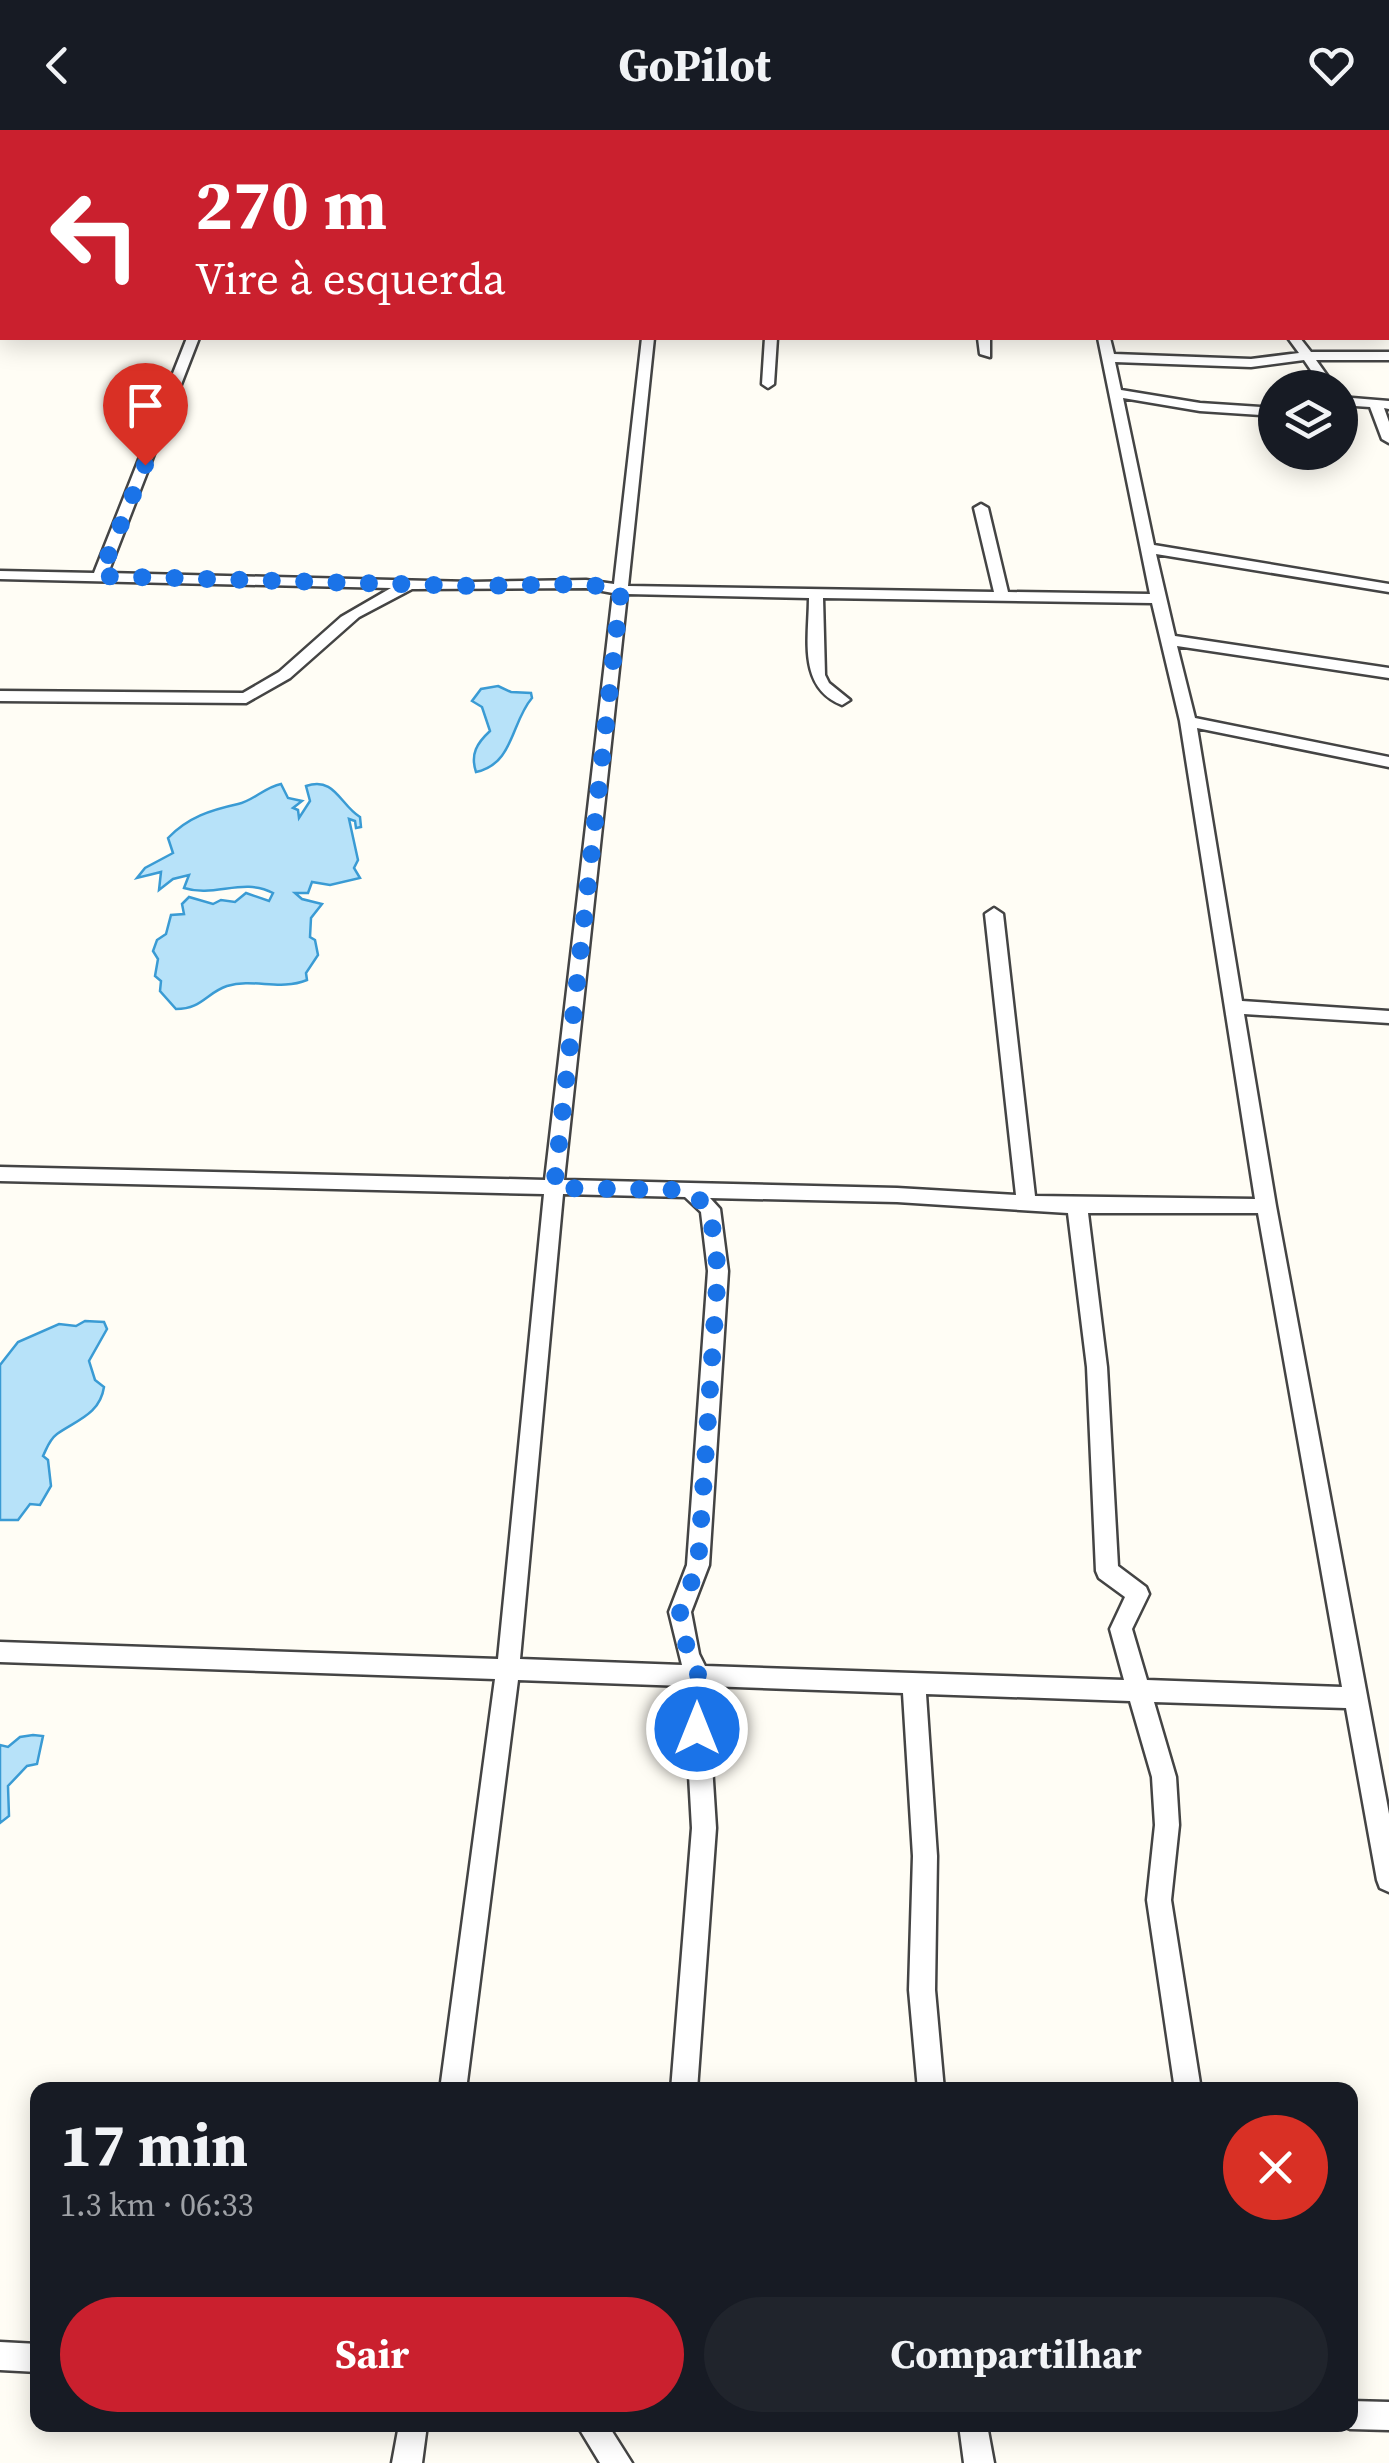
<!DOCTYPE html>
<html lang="pt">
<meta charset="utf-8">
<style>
:root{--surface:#171b24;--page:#20242c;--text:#f1f3f6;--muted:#9ea1a6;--accent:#ca202e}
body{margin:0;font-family:"Source Serif 4",serif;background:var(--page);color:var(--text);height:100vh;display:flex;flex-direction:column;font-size:38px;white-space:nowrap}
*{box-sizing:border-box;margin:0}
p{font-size:32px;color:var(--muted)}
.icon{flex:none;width:55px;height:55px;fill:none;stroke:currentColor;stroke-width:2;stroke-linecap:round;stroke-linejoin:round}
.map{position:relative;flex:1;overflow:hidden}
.details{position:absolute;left:30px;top:1952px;width:1328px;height:350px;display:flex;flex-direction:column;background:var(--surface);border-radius:20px;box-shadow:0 5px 25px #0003}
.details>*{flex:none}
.guide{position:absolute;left:0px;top:0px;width:1390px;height:210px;box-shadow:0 5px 25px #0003;background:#ca202e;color:#fff;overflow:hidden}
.fabs{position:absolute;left:1258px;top:240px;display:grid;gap:20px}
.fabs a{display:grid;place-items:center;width:100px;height:100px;border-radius:50%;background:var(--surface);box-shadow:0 5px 25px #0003;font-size:50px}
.pin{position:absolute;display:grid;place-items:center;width:85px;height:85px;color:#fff;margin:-102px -42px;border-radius:50% 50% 50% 0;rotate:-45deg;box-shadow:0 0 10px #0007}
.pin .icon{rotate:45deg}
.me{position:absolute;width:110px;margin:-55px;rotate:0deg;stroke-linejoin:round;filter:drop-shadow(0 0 8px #0008)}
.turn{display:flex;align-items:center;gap:35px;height:210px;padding:0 30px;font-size:45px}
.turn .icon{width:130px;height:130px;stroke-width:2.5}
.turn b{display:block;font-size:70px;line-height:85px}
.round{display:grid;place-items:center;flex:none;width:105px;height:105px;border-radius:52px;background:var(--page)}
.summary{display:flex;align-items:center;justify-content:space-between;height:170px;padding:0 30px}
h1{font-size:60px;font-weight:700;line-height:75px}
.cta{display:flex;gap:20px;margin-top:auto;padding:20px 30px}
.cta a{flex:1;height:115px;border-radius:60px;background:var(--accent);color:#fff;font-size:40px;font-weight:700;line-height:115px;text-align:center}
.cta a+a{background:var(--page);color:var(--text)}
header{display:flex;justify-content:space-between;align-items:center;height:130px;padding:0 30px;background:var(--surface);font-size:45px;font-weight:700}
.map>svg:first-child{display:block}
.water{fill:#b7e2f9;stroke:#3a9bd4;stroke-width:2.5}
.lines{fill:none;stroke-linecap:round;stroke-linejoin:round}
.minor-casing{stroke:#444;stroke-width:5}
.minor{fill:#fff;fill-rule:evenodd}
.route{stroke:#1a73e8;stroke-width:18;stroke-dasharray:0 32.4}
</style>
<header><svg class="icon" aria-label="back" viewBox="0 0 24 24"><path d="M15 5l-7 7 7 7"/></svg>GoPilot<svg class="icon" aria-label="heart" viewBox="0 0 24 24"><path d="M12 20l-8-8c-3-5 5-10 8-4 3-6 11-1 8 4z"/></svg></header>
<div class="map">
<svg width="1389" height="2333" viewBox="0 0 1389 2333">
<rect width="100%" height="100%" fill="#fffdf5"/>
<!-- water -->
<path class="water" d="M498,556L511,562L531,563L532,568C511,592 514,634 476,642C470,624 477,613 490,601L482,577L472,571L481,559Z
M281,654L288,668L302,671L293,678L298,680L299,688L310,671L306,656C335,646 340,675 360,687L361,697L356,698L355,691L349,689L358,730L354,738L360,748L330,755L312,752L308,763H295L302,769L322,774L311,788L310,807L315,810L318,825L306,843L307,850C280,861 254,848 227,856C206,863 202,879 176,879L160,861L161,851L155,846L158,829L153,821L157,810L166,804L171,785L184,784L182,774L189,767L213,774L221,770L235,772L246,763L269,771L273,763C243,747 215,768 184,758L189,745L173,749L159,760L161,742L137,748L145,738L173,723L168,708C188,687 211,680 238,674C253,671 265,657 281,654Z
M85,1191L104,1192L107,1199L89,1231L95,1250L104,1257C100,1284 77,1290 57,1304C49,1310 47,1318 43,1326L48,1330L51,1356L40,1375L30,1374L18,1390H0V1235L18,1212L59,1194L76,1196Z
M33,1605L43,1606L37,1634L27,1636L8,1656L9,1686L0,1693V1615L8,1617L20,1607Z"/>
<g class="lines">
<!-- minor casing -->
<g class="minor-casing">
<path id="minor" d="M665,0H675V2H665Z
M966,0H976V2H966Z
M1067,0H1077V2H1067Z
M1220,0H1246L1247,2H1222Z
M1325,0H1337L1338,2H1326Z
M1388,14H1389V20H1388Z
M1388,52H1389V60H1388Z
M0,80H2V86H0Z
M1388,103H1389V111L1388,110Z
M2,148V160L0,161V149Z
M1388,154L1389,155V163L1388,162Z
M187,208H199L108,443L471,452L586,450L614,454L642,208H654L628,456L994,462L974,378L981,374L988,378L1008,462L1150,464L1098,208H1110L1114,224L1251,229L1299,223L1288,208H1300L1311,222H1389V230H1316L1336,258H1323L1304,230L1251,237L1115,232L1121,260L1200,273L1275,278V286L1200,281L1123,268L1154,415L1389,454V462L1156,424L1175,506L1389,538V548L1177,516L1195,588L1389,627V637L1197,598L1242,871L1389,881V893L1244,884L1276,1076L1389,1684V1762L1380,1758L1377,1750L1346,1578L1154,1572L1176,1647L1179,1695L1171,1770L1201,1960H1175L1147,1770L1155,1695L1152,1647L1130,1571L926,1564L937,1726L935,1860L944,1960H918L909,1860L913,1726L903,1563L707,1556L716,1698L697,1960H671L692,1698L684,1556L518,1550L466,1960H440L495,1549L0,1532V1512L498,1529L544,1064L0,1051V1037L545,1050L613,463L586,458L412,459L359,487L290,548L246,573L0,571V561L243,563L279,542L341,487L391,458L0,449V441L94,443ZM627,464L809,468C809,507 797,557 842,575L850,570L829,553L825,545L823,468L1152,473L1180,591L1255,1069L1035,1066L1003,784L994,778L985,784L1016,1065L897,1058L564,1050ZM563,1064L685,1067L701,1082L708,1141L687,1435L669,1482L682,1535L520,1529ZM710,1068L897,1072L1068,1083L1087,1237L1096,1441L1099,1448L1125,1467L1110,1499L1124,1550L705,1536L699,1524L691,1482L709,1435L728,1141L720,1079ZM1088,1083H1258L1342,1557L1147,1550L1132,1499L1149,1464L1146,1457L1118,1436L1107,1237Z
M765,208H777L774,254L768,258L762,254Z
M978,208H990V227L980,224Z
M1340,267L1389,271V279L1384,278L1389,292V313L1382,309L1370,277L1340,275Z
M0,2212L38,2214V2242L0,2240Z
M1350,2271L1389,2272V2300L1350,2299L1340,2295H1350Z
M399,2295H427L422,2333H392Z
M577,2295H608L632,2333H600Z
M959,2295H987L994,2333H964Z"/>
</g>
<!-- minor -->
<use href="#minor" class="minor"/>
</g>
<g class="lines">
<!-- route -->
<path class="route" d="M145,335L100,446L471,456L586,454L621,460L554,1058L689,1060L710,1080L718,1141L700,1406L698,1435L680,1482L688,1524L698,1543L697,1599"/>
</g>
</svg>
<div class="fabs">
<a><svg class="icon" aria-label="layers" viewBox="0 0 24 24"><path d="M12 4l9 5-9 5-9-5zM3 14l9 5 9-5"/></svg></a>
</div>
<div class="pin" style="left:145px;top:335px;background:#d93025"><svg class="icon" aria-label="arrive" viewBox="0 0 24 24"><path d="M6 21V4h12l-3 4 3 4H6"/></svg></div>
<svg class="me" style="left:697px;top:1599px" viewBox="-20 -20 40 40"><circle r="17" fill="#1a73e8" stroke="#fff" stroke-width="3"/><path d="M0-11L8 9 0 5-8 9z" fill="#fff"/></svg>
<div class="guide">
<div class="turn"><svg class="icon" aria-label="left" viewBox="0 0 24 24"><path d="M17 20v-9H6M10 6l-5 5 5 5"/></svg><div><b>270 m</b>Vire à esquerda</div></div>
</div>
<section class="details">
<div class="summary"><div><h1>17 min</h1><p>1.3 km · 06:33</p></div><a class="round" style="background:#d93025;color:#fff"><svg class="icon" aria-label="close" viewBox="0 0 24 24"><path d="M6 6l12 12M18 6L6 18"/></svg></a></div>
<div class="cta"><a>Sair</a><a>Compartilhar</a></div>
</section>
</div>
